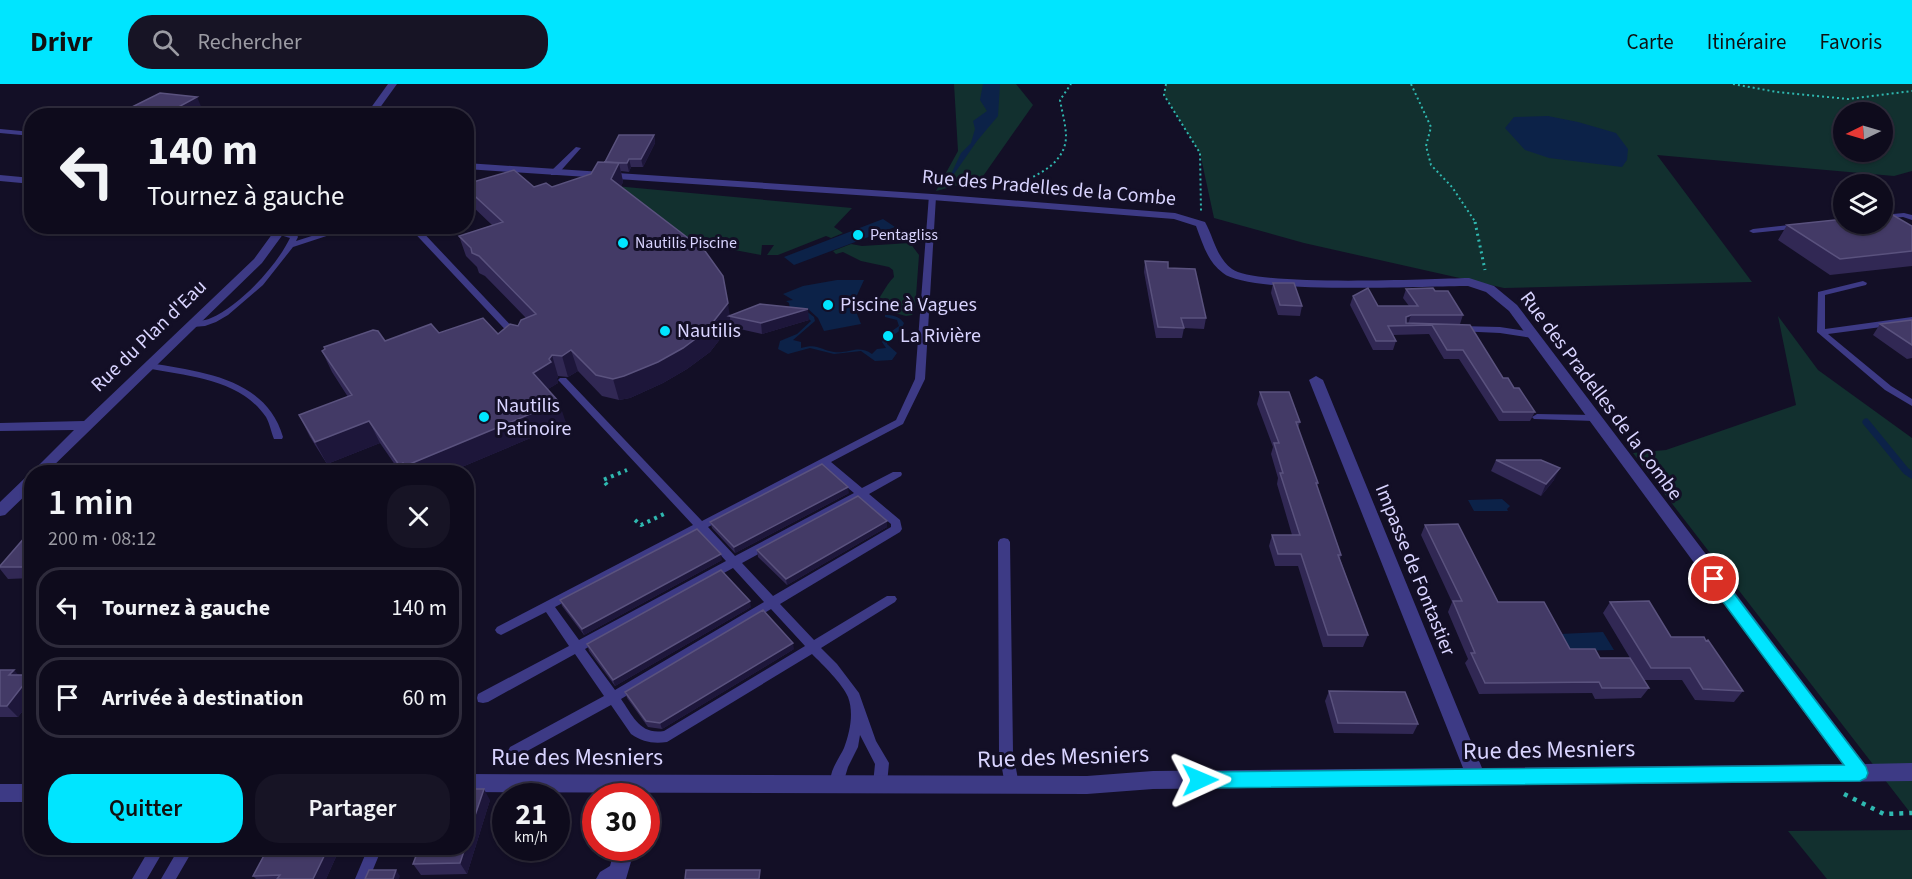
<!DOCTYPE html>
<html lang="fr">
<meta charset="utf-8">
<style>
:root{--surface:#0e0b1c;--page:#171425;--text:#f1f3f6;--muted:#9b9ba3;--line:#2e2b3b;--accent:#00e5ff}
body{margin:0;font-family:"Source Sans 3",sans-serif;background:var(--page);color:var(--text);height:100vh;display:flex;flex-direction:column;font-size:22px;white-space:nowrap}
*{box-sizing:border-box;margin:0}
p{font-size:20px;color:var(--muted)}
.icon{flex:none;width:33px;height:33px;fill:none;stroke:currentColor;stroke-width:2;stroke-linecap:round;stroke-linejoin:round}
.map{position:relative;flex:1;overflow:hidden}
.panel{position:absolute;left:24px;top:381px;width:450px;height:390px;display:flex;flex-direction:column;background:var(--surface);border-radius:24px;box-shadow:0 2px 4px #0004,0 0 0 2px var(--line)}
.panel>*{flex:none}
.top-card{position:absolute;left:24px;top:24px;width:450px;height:126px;border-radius:24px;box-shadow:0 2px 4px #0004,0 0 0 2px var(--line);background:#0e0b1c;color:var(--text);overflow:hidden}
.needle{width:39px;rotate:265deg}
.fabs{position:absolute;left:1833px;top:18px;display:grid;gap:12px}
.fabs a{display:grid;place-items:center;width:60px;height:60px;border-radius:50%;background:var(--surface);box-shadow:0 2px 4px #0004,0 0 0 2px var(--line);font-size:30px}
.speed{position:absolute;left:492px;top:699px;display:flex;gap:12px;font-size:30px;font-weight:700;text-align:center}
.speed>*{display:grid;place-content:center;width:78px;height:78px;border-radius:50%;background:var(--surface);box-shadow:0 2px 4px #0004,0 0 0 2px var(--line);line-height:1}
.speed small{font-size:15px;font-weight:400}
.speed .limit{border:9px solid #d22;background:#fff;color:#111}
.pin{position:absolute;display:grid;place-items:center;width:51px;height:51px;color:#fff;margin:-26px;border:3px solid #fff;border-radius:50%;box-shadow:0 2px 6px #0007}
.me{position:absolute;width:66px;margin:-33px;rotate:89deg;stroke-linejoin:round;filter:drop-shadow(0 0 4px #0008)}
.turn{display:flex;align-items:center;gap:21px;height:126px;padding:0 24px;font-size:27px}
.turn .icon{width:78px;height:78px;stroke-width:2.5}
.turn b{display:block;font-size:42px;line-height:51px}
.round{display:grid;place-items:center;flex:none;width:63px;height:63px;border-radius:24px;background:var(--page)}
.overview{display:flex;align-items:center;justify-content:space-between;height:102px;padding:0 24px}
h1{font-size:36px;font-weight:600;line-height:45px}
.button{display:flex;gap:12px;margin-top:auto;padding:12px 24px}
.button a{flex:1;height:69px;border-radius:24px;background:var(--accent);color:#111;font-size:24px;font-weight:600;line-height:69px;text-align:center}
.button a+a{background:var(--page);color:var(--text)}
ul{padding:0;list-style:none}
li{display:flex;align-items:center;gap:18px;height:81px;margin:0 12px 9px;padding:0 12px;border:3px solid var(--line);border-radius:24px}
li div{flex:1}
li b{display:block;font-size:22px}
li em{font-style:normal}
header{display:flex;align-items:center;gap:36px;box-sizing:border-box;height:84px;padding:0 30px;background:var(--accent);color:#111}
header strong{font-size:28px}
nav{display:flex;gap:33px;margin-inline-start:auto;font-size:21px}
.search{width:420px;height:54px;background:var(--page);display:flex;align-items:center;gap:15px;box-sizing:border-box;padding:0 21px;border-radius:24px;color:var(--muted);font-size:22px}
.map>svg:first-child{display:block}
.green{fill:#12302f;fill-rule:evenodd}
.water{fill:#0c2248}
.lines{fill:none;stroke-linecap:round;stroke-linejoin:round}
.stream{stroke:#0c2248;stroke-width:7}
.path-far3{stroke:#2fb8b0;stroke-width:2;stroke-dasharray:2 3;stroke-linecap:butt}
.path-far2{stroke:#2fb8b0;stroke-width:3;stroke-dasharray:2 4;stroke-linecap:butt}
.path-far1{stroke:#2fb8b0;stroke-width:4;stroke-dasharray:3 4.5;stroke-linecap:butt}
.path{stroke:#2fb8b0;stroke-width:4.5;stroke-dasharray:4 6;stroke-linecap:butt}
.lane{fill:#3d3a85;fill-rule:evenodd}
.street{fill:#3d3a85;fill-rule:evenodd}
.wall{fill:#312854}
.shaded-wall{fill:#1d163a}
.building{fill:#433a66;stroke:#5a527e;stroke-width:1.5}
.route{fill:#00e5ff;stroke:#0095a6;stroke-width:1.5}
.poi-dot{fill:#00e5ff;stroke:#130f26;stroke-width:2}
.labels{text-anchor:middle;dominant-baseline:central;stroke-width:6;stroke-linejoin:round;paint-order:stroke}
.far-poi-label{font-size:16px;fill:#d9d4ff;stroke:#130f26;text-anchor:start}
.street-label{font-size:20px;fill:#d9d4ff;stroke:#130f26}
.poi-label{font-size:20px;fill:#d9d4ff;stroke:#130f26;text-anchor:start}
.near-street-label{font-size:24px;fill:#d9d4ff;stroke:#130f26}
</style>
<header>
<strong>Drivr</strong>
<div class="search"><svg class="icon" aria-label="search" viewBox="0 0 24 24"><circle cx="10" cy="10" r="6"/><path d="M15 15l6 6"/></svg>Rechercher</div>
<nav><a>Carte</a><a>Itinéraire</a><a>Favoris</a></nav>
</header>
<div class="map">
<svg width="1912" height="795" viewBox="0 0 1912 795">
<rect width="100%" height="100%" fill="#130f26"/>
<!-- green -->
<path class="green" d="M954,0H1016L1033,21L981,95L936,107L958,67Z
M1166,0H1912V87L1894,92L1657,71L1752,198L1504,204L1304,159L1214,134L1200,69L1164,11ZM1844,28H1882V68H1844Z
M615,102L852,124L834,143L843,149L831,154L826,152L778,171H767L774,161H762L761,171L692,158Z
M910,159L919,171L915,226L912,231L906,232L891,228L887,223L870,226L869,224C881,217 884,202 894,193L893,186L889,183L861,177L843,168L836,170L833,167L851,160L862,162Z
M1778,232L1818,286L1912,354V731L1633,369L1666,366L1796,321Z
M1912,746V795H1827L1788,747Z"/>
<!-- water -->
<path class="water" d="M983,0H1000L998,32L977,57L945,103L961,69L971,59L975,45L973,37L987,27L980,16Z
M1548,32L1578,38L1616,49L1628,65L1627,76L1622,83L1549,74L1525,66L1505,44L1514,33Z
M883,135L895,143L794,181L784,173Z
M837,196H864L853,220L861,240L824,247L818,234L807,224L805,226L814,233L815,237L793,256L801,258V264C818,259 820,266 834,268C849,270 858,260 872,270L877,265L886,264L882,258L885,252L899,242L897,236L885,233V231C893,231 899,232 904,239L901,246L887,255V260L897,269L892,276L875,277L861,267L834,270L810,264L788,270L778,265L780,257L797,250L811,237L801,228L790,225L789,219L786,217L793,216L783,210L803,202Z
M1502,415L1510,422L1507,425L1508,427H1474L1468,416Z
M1603,548L1614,566L1571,567L1560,550Z"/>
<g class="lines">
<!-- stream -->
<path class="stream" d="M1866,338L1906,387L1912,391"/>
<!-- path-far3 -->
<path class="path-far3" d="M1166,0L1164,11L1200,69L1201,127
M1411,0L1431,43L1426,62L1431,81L1452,103L1476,139
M1733,0L1777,8L1848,15L1912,7
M1005,103C1029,96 1065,83 1066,53C1066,41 1062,28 1060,16L1071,0"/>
<!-- path-far2 -->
<path class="path-far2" d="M1475,138L1485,186"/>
<!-- path-far1 -->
<path class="path-far1" d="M607,401L603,396L627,386
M635,436L641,441L666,429"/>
<!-- path -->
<path class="path" d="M1844,710L1884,730L1912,729"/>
<!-- lane -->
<path class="lane" d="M0,45L32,48V52L0,49Z
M576,63L581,64L557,91H551V87Z
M929,111L936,113L925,295L903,340L831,378L862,404L893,388H901L902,390L901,392L869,410L900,436L902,445L900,448L780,520L814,556L887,512H895L897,515L895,518L821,564L837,580L859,609L876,657L889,679L887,700L885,704L880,706L875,704L873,700L875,680L860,651L858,663L848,683L842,703L837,705L832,703C826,691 839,675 844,664C850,648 854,629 848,613C842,599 823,581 812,570L667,658C653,660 643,658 631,650L611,621L520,671L515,673L510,671L508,667L510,663L604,612L575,570L488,618L483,619L478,618L477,614L478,610L569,562L546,528L501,551L497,549L495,546L497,543L693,441L560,298L558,296L560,294H566L702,437L896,336L915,295ZM823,383L854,409L735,472L708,443ZM860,414L891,440V443L773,512L742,479ZM699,448L726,477L579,556L555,523ZM733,484L764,518L615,606L585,565ZM771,525L805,562L664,647C640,651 633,632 621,615Z
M1904,129L1912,131V136L1903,133L1882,135V131Z
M1798,140L1802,142L1801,144L1753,149L1749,147L1753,145Z
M343,142H357L293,163L263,201L228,231L216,238L205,242L193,243L189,240C195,236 203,238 211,234C240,221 276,183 290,154L277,150V146H283L297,151L298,153L296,157Z
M369,142H405L401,144H373Z
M408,142H417L518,249V253H512Z
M1863,197L1867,199L1866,201L1825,211V245L1912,233V239L1828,250L1891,302L1912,315V322L1885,306L1817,248L1818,208Z
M1460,242L1500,243L1533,248L1537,251L1533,254L1500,249L1457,247V243Z
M150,279C202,288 266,294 283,353L282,355H274C271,348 270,340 266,333C239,294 189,293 147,284L145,282L147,280Z
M1537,330L1594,331L1599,334L1594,337L1534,335L1532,333Z
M1004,454L1008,455L1010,458L1013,668L1019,701L1017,705L1012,707L1007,705L1005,701L999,668L998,458L1000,455Z
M150,764H165L147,795H132Z
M179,764H194L176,795H161Z
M368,764H382L369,795H355Z"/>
<!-- street -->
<path class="street" d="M388,0H397L374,32H365Z
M466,79L932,110L1175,129L1205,138C1214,154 1216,173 1232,185C1255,203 1429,195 1469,194L1494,202L1517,221L1865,680L1912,679V697L1153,705L1087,710L466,708V690L1087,692L1153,687L1463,684L1309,296L1316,292L1323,296L1482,684L1842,680L1509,227L1486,208L1468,202C1425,202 1249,211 1223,189C1207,177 1203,160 1196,142L1174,135L932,116L466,85Z
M0,91L32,94V100L0,97Z
M278,142H289L262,179L47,388H32L74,346L0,347V339L84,337L254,175Z
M32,391V405L5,431L0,432V418L27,392Z
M0,700H32V718H0Z
M615,764H635L626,795H596L600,788L610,782Z"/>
</g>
<!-- wall -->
<path class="wall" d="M654,51L655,59L643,83H631L629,88L621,87L623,98L621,102L730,231L809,236L762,250L731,243V241L710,268L687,285L663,299L630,314L619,316L602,312L578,287L568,293L558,292L557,295L558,299L548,305L566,339L450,388H400L380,359L327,380L310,353L299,331L348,313L332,288L322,267L385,257L439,249L498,250L518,242L526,234L485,192L479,189L477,183L466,172L459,152L492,141L470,120L466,111V100L534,103H552L591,90L605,78Z
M1787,141L1912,142V182L1830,191L1778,156Z
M1145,177L1168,184L1206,234L1204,245L1184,244L1182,254H1156L1144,188Z
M1273,199L1302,222L1300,232L1278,231L1271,209Z
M1406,205L1435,207L1463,231L1460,240H1422L1470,241L1503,294L1514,304L1535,328L1530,337H1499L1459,275H1444L1429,250L1393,251L1396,257L1393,266H1373L1350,221L1353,212L1378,222H1409L1403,214Z
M1912,236V274L1907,275L1873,251L1880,240Z
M1260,308L1300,338L1298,344L1318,399L1317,402L1341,471L1340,475L1368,551L1363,563H1323L1298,482H1275L1269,462L1272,451H1292L1277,400L1278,394L1271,370L1273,363L1257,320Z
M1496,376L1554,396L1541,412L1491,387Z
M849,409L735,469L712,444L710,438Z
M887,437V443L787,501L758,473L757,466Z
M1425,441L1498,518L1570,565L1600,574H1630L1603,529L1610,518L1671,553L1743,607L1734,618L1695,616L1682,596H1644L1649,604L1641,614L1595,615L1592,609L1479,610L1465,579L1468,575L1448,528L1452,518L1421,451Z
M32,445V494L8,495L0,485V482Z
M722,476L584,551L562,522L560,516Z
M751,523L615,602L589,567L587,560Z
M794,565L662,645L648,643L627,614L625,608Z
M0,586L19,591L32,592V615L18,633H0Z
M1329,607L1418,640L1413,650L1334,649L1325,617Z
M490,716L467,790L421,791L413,780Z
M340,764L326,795H256L253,792Z"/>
<!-- shaded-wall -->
<path class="shaded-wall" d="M197,13L203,27L195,32H162Z
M654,51L655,59L643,83L641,75Z
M629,75L631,83L629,88L627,79Z
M619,79L623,98L616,113L611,95Z
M728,219L731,241L710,268L687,285L663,299L630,314L619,316L613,295Z
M808,225L809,236L762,250L761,239Z
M1411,231L1408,240L1403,242L1406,233Z
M571,266L578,287L568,293L562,272Z
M552,271L558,292L557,295L558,299L540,310L533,289Z
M559,318L566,339L450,388H408L405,382Z
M369,337L380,359L327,380L315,358Z
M403,379L407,388H403L399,381Z
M1560,384L1554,396L1541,412L1546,400Z
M848,403L849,409L735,469L734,463Z
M887,437V443L787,501L786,495Z
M721,470L722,476L584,551L582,545Z
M750,517L751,523L615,602L613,596Z
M793,559L794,565L662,645L660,639Z
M14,586L24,597L9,591Z
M31,591L32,615L18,633L7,622Z
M484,705L490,716L467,790L460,779L465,764H466V758Z
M328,764H340L326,795H313Z
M396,786L400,792L399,795H393Z"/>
<!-- building -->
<path class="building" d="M160,9L197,13L162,32H114Z
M619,51H654L641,75H629L627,79L605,78Z
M598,78L619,79L611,95L705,167L723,192L728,219L706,247L683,264L658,278L624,292L613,295L596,291L571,266L562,272L552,271L549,275L551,278L533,289L559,318L405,382L403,379L399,381L369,337L315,358L299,331L352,311L322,267L325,265L324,263L373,246L378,247L385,257L431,240L439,249L483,234L498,250L510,240L518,242L521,236L536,230L479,172L472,169L471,164L459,152L503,138L466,104V100L514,86L534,103L546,99L552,103L591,90Z
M1891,130L1912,142V167L1840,175L1787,141L1844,135V140H1882V131Z
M1145,177L1168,178V184L1195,185L1206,234H1181L1184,244L1158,243Z
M1273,199H1294L1302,222L1280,221Z
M1368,204L1378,222H1418L1406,205L1433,204L1435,207H1448L1463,231H1411L1406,233V239L1470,241L1503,294H1508L1514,304H1519L1535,328H1503L1463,266H1447L1432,241L1388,242L1396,257H1376L1353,212Z
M760,220L808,225L761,239L729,232Z
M1912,236V261L1880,240Z
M1260,308H1289L1300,338H1296L1318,399H1316L1341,471H1338L1368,551H1328L1301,470H1278L1272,451H1300L1280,389H1283L1274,359H1279Z
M1496,376H1541L1560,384L1546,400Z
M822,380L848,403L734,463L710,438Z
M858,412L887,437L786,495L757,466Z
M1458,440L1498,518H1544L1570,565H1595L1600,574H1630L1649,604H1602L1599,598L1485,599L1471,569H1475L1453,517H1462L1425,441Z
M32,445V483H0V482Z
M697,445L721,470L582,545L560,516Z
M721,486L750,517L613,596L587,560Z
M1649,517L1671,553H1704L1706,557L1708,556L1743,607L1703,605L1690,584H1651L1610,518Z
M763,526L793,559L660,639L646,637L625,608Z
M0,586H14L9,591H31L7,622H0Z
M1329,607L1405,608L1418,640L1338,639Z
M466,705H484L466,758Z
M268,764H328L313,795H277L280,791L253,792Z
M419,764H465L460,779L413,780Z
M369,786H396L393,795H365Z
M686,786H760L759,795H685Z"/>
<!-- route -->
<path class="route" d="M1714,489L1720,491L1866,683L1868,689L1866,694L1860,697L1200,704L1193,701L1191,696L1193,690L1200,688L1844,681L1709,499L1707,495L1709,491Z"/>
<!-- markers -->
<g class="poi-dot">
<circle cx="858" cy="151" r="6"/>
<circle cx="623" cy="159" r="6"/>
<circle cx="828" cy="221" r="6"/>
<circle cx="665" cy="247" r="6"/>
<circle cx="888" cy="252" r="6"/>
<circle cx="484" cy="333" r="6"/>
</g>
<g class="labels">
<!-- far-poi labels -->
<g class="far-poi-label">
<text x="870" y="151">Pentagliss</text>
<text x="635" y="159">Nautilis Piscine</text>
</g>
<!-- street labels -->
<g class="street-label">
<text transform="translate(1049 104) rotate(5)">Rue des Pradelles de la Combe</text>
<text transform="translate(149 252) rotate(-44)">Rue du Plan d'Eau</text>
<text transform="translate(1601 312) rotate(53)">Rue des Pradelles de la Combe</text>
<text transform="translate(1415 486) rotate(68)">Impasse de Fontastier</text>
</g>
<!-- poi labels -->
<g class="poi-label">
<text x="840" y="221">Piscine à Vagues</text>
<text x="677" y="247">Nautilis</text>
<text x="900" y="252">La Rivière</text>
<text x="496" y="322">Nautilis<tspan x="496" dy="23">Patinoire</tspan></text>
</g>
<!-- near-street labels -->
<g class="near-street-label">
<text transform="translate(1549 666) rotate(-1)">Rue des Mesniers</text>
<text x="577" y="673">Rue des Mesniers</text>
<text transform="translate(1063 673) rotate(-2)">Rue des Mesniers</text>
</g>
</g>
</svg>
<div class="fabs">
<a><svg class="needle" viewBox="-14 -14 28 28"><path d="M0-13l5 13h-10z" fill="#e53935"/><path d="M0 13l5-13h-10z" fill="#9b9ba3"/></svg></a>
<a><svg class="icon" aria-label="layers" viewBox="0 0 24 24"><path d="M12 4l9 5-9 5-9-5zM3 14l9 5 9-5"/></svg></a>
</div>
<div class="speed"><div>21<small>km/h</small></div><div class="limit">30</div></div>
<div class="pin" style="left:1714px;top:495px;background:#d93025"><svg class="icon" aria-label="arrive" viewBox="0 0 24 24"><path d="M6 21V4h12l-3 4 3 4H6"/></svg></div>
<svg class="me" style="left:1200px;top:696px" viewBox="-20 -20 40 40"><path d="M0-17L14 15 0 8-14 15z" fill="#00e5ff" stroke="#fff" stroke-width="4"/></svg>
<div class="top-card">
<div class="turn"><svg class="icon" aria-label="left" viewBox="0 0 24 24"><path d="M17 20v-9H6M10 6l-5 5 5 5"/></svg><div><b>140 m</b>Tournez à gauche</div></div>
</div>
<section class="panel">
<div class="overview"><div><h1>1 min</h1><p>200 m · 08:12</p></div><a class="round"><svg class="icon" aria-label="close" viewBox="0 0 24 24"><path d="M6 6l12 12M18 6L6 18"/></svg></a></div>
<ul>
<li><svg class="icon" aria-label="left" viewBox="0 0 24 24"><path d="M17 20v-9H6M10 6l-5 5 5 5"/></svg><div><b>Tournez à gauche</b></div><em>140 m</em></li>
<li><svg class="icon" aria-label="arrive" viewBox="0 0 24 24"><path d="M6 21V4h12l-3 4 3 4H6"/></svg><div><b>Arrivée à destination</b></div><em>60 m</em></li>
</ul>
<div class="button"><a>Quitter</a><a>Partager</a></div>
</section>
</div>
